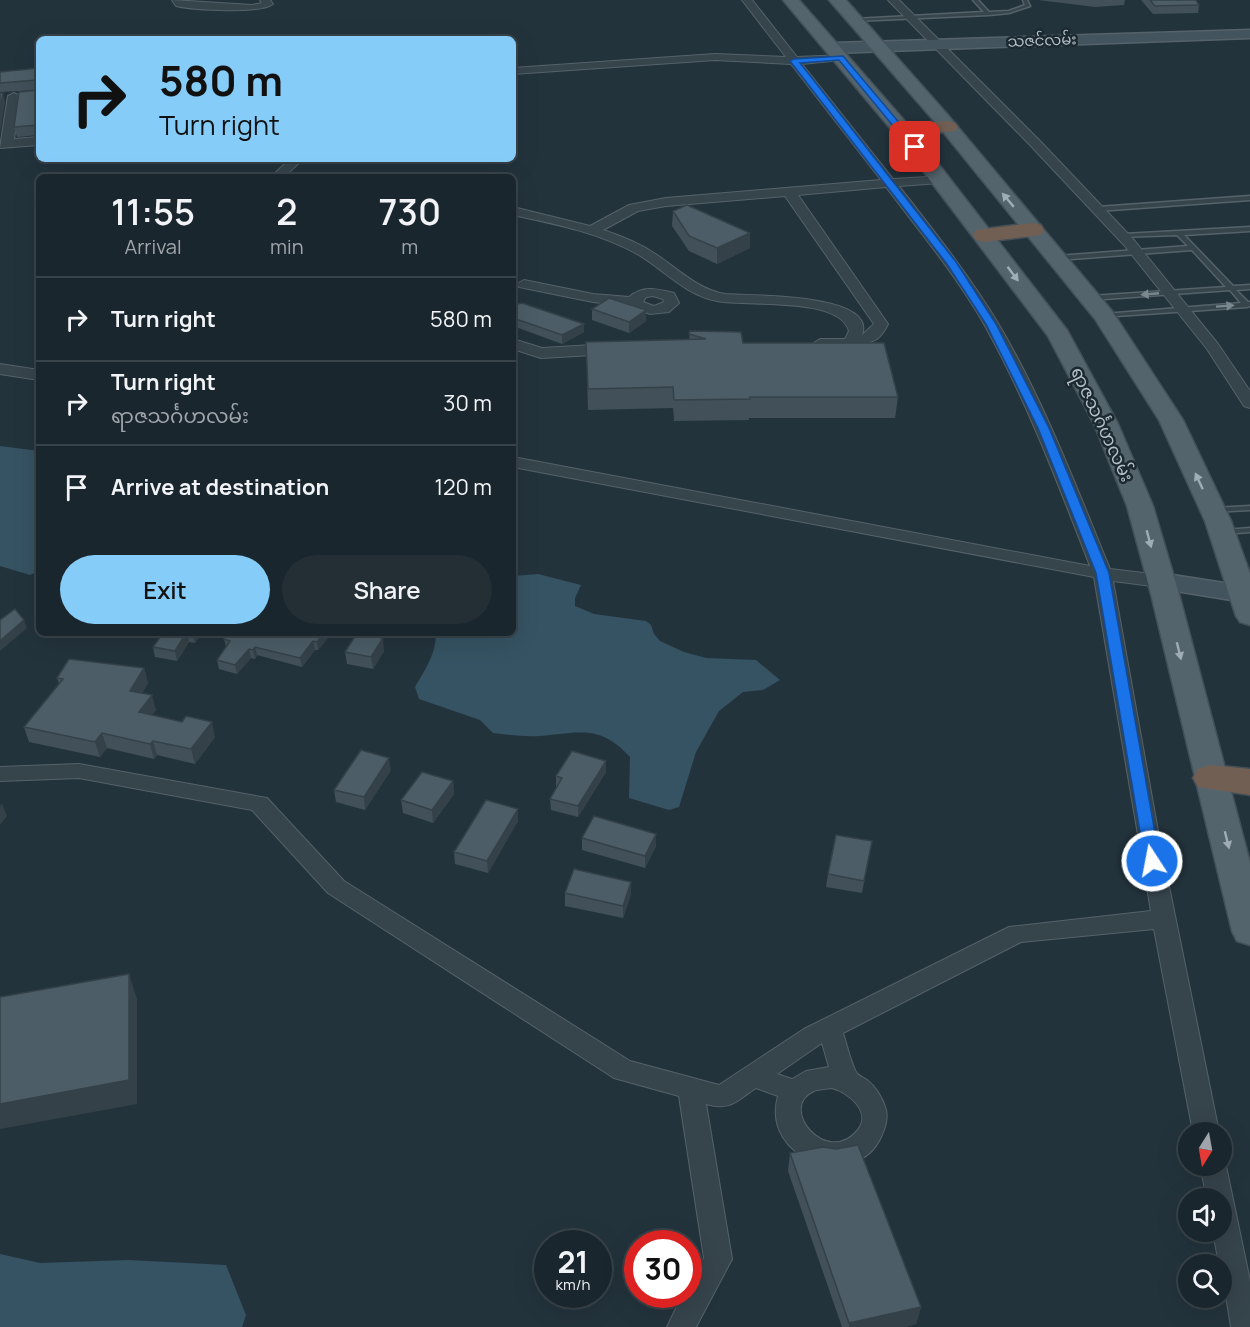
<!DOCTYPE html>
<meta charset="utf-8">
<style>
:root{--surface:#1a262d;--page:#232e35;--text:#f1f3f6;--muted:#9fa5aa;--line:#384349;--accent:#86ccf8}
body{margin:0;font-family:Manrope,"Noto Sans Myanmar",sans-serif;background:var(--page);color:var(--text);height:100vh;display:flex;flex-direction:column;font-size:22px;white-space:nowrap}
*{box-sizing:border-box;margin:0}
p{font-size:20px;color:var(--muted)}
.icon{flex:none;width:33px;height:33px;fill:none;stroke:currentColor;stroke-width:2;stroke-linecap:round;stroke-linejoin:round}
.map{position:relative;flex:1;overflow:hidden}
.sheet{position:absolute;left:36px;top:174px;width:480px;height:462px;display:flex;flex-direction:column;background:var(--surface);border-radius:9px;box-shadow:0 6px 24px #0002,0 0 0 2px var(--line)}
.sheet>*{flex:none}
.hud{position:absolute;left:36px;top:36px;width:480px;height:126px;border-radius:9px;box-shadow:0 6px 24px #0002,0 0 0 2px var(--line);background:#86ccf8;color:#111;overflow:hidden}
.needle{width:39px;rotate:191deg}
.fabs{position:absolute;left:1178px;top:1122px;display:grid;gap:12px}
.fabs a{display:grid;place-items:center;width:54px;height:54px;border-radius:50%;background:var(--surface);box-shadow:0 6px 24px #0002,0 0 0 2px var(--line);font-size:30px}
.speed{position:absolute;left:534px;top:1230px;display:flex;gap:12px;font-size:30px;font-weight:700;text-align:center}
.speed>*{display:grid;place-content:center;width:78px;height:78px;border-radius:50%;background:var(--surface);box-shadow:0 6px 24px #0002,0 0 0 2px var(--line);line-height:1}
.speed small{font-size:15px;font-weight:400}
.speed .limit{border:9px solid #d22;background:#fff;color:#111}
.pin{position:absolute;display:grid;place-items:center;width:51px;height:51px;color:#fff;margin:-26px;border-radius:12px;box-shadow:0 3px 9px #0006}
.me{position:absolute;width:66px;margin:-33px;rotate:349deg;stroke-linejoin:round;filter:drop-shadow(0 0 4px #0008)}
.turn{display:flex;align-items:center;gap:21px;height:126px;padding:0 24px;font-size:27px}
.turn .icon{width:78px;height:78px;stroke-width:2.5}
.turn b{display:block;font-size:42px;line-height:51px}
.eta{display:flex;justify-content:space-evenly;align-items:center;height:102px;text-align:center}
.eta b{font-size:36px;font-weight:600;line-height:42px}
.cta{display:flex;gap:12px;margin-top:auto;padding:12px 24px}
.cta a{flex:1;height:69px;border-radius:36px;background:var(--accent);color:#111;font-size:24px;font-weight:600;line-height:69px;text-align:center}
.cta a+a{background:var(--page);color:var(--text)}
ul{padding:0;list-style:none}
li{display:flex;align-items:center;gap:18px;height:84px;padding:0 24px;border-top:2px solid var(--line)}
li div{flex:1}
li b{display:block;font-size:22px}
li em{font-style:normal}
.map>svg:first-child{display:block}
.water{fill:#365363}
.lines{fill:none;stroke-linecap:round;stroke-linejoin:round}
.lane-casing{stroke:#55626a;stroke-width:3}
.street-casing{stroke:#55626a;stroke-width:2}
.secondary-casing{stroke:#55626a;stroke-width:3}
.primary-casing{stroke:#435058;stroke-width:3}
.highway-casing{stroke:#424f57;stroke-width:3}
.lane{fill:#36444c;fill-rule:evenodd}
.street{fill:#36444c;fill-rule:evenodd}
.secondary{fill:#44545f;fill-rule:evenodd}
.primary{fill:#54646c;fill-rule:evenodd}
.highway{fill:#725f53;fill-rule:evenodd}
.wall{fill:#415059}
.shaded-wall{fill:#354148}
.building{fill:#4c5d67;stroke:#354148;stroke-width:1.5}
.oneway{fill:#9fadb5}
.oneway2{fill:#7a8890}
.route{fill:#1a73e8;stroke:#114b97;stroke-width:1.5}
.labels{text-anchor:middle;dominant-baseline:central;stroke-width:5;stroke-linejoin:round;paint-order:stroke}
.far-street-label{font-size:15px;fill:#b2bfc7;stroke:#1c2931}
.street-label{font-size:18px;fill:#b2bfc7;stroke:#1c2931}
</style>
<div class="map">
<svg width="1250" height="1327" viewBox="0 0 1250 1327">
<rect width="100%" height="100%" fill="#23333c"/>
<!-- water -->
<path class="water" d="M0,446L39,451V571L30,575L0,566Z
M538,574L581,585L575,598V606L594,614L646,621L651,625L654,634L660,641L684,652L706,658L756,660L780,680L763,690L743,692L719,711L696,752L679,807L669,810L629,798L630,757C599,724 581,733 540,736C525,737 509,735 493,733L480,720L419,699L415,687C425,670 436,654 436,633H513V576Z
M0,1254L40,1263L128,1260L226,1265L246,1315L242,1327H0Z"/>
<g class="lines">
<!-- lane casing -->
<g class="lane-casing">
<path id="lane" d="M973,0H978L989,12L1009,11L1025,5L1023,0H1027L1030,6L1009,13L989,15L855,21L853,20L855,19L984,12Z
M1250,196V200L1098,211L1095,209L1098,207Z
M1250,227V231L1184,235L1233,286L1250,285V289L1236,290L1248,302H1250V306L1247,307L1102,317L1101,316L1104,314L1241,303L1230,290L1091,300L1088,298L1091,296L1226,287L1192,250L1058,260L1055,258L1058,256L1188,246L1177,235L1122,237V235L1124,234Z
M1250,506V510L1213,512L1209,510L1213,508Z
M1250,528V532L1224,534L1220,532L1224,530Z"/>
</g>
<!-- street casing -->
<g class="street-casing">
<path id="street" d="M172,0L252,5L262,3L260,0H270L273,4C261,14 194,10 176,6Z
M742,0H752L797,57L845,55V59L841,60L802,64L893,179L945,176L946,179L940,183L899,186C934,231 969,275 998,323C1044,401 1076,486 1110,569L1160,575L1166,577L1169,581L1166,585L1160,587L1113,581L1160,842L1219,1132H1193L1154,929L1021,942L843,1033C847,1045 850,1060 856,1072C858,1076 863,1077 867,1080C876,1087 883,1099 886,1110C888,1120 885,1128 881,1137C856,1192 760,1160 778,1096L756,1088C736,1101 731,1111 706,1104L732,1259L696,1327H667L683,1294H688V1285L704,1258L679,1096L614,1078L328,893L252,810L79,778L0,781V767L79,764L267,798L344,881L630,1061L719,1085L804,1029L1009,927L1151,911L1094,577L513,467V457L1090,566C1058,484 1027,401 984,324C956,275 920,232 886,187L798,195L888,324C885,330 882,335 877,339C865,346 822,354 812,344L820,339H845L849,331C839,296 748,307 717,301C686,295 665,271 639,255C600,233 556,224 513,215V207L590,226L629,205L666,198L881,180L791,64L715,60L513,74V68L715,54L786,57ZM785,196L874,324L862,335C878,292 746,296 725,294C699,290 678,269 657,255C641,244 622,236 603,230L638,211L666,206ZM822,1043L829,1067L806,1071L792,1079L777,1074ZM832,1088C849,1093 873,1112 857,1131C826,1167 777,1107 814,1091C819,1089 826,1089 832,1088Z
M888,0H899L1040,141L1133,239L1218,344L1250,391V408L1244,406L1207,349L1124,245L1031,146Z
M14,93L20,96L14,139L39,137V145L0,148L8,96Z
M290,159H303L284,177H271Z
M524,280L593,294L629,297C643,285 657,289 674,293L679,303L669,312L650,314L630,306L593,302L519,287L517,284ZM653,296L663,299L664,302L654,306L643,302L646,297Z
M513,339L542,348L611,344L619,349L611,354L541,358L513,349Z
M0,364L39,370V380L0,374Z
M1221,1157L1226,1166L1250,1281V1327H1231L1221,1264H1219L1213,1232H1221V1198H1207L1200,1166H1221Z"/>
</g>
<!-- secondary casing -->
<g class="secondary-casing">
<path id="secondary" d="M1250,30V38L834,53L826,48L834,43Z
M1160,573L1250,587V603L1151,587L1147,581L1151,575Z"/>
</g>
<!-- primary casing -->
<g class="primary-casing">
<path id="primary" d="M783,0H799L909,126L1067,330L1118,424L1153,506L1179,594L1250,863V945L1237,941L1232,931L1151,594L1127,506L1094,424L1048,336L895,134Z
M829,0H846L947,114L1112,311L1183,420L1231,521L1250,574V625L1240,622L1236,616L1205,521L1159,420L1095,319L935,122Z"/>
</g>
<!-- highway casing -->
<g class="highway-casing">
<path id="highway" d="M948,121L955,123L958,127L955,131L902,136L895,134L892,130L895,126L902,124Z
M1033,223L1041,225L1044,230L1041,235L984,242L976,240L973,235L976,230Z
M1211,765L1250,769V795L1198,787L1193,778L1198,769Z"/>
</g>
<!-- lane -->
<use href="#lane" class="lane"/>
<!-- street -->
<use href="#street" class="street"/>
<!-- secondary -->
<use href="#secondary" class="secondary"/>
<!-- primary -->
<use href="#primary" class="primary"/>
<!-- highway -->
<use href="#highway" class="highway"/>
</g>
<!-- wall -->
<path class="wall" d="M1038,0H1125L1124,5L1095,7Z
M1141,0H1196L1199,5L1198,13L1153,14Z
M39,68V135L17,137L14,127L38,90L0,92V72Z
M673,211L750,248L717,264L689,251L672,226Z
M513,305L584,324V332L562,344L513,326Z
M592,309L646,321L629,333L592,320Z
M690,331L743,343L898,397L895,418H749V420L674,421L673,408L588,410L586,342L689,340Z
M163,633H202L195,643L189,642L177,661L155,657L153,647Z
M332,633L318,650H315L302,667L257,655L255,659L251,658L237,674L219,669L217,660L226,647L224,639L288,637Z
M384,651L373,669L347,664L345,652Z
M144,668L148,683L142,693L156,710L152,715L215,737L195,764L157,755L154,759L107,748L100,757L29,742L24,727L59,684L57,678Z
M606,761V772L578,817L551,810L550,799L557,787H556V776Z
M391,770L365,810L336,802L334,790Z
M453,781L454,794L433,823L403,813L401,800Z
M518,809V821L488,873L455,864L454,852Z
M582,838L656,846L645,868L582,850Z
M872,841L862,893L826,887L828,874Z
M631,882V894L623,918L565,906V893Z
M836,1149L921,1307L916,1324L905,1327H842L788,1171L790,1153Z"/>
<!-- shaded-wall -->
<path class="shaded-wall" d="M3,93L5,102L0,134V110Z
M750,233V248L717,264V248Z
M646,310V321L629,333V322Z
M584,324V332L562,344V335Z
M24,620L27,628L0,651V641Z
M186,633H187L189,642L177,661L175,651Z
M192,633H202L195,643Z
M324,633H332L318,650L317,642Z
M383,638L384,651L373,669L371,657Z
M313,641L315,650L302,667L300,658Z
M255,647L257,655L255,659L253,650Z
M249,649L251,658L237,674L235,665Z
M144,668L148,683L134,706L130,691Z
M152,695L156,710L143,727L139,712Z
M212,722L215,737L195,764L191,749Z
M102,733L107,748L100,757L95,742Z
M153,741L157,755L154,759L150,744Z
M389,758L391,770L365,810L364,797Z
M606,761V772L578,817V806Z
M453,781L454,794L433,823L432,810Z
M2,803L7,816L0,825V806Z
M518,809V821L488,873L487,861Z
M656,834V846L645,868V856Z
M631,882V894L623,918V906Z
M129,974L137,999V1104L0,1129V1104Z
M921,1307L916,1324L905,1327H849V1323Z"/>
<!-- building -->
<path class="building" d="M1150,0H1196L1199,5L1155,6Z
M39,68V125L14,127L19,92L38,90L39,83L37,80L0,83V72Z
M0,93H3L0,110Z
M687,205L750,233L717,248L689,236L673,211Z
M609,298L646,310L629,322L592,309Z
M522,303L584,324L562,335L513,318V305Z
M690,331L741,332L743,343H884L898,397H750V399L674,400L673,387L588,389L586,342L706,339L689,334Z
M15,609L24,620L0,641V620Z
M163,633H186L175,651L153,647Z
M225,633H267L288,637L291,633H324L317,642L313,641L300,658L255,647L253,650L249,649L235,665L217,660L230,641L224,639Z
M357,633L383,638L371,657L345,652Z
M69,659L144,668L130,691L152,695L139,712L182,722L186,716L212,722L191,749L153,741L150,744L102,733L95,742L24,727L63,679L57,678Z
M361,750L389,758L364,797L334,790Z
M572,751L606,761L578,806L550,799L562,778L556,776Z
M422,772L453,781L432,810L401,800Z
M486,800L518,809L487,861L454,852Z
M594,816L656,834L645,856L582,838Z
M836,835L872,841L864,881L828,874Z
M574,869L631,882L623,906L565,893Z
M129,974V1080L0,1104V997Z
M858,1145L921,1307L849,1323L790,1153L823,1147L836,1149Z"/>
<!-- one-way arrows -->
<defs><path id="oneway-solid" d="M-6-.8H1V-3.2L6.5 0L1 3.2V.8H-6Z" transform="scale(1.5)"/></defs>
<g class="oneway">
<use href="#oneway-solid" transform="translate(1008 200) rotate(-130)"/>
<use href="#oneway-solid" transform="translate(1013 274) rotate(53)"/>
<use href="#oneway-solid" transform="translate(1199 481) rotate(-115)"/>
<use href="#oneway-solid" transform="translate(1149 539) rotate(75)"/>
<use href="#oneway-solid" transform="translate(1179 651) rotate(76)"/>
<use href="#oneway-solid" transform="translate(1227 840) rotate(76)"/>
</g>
<g class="oneway2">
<use href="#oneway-solid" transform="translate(1150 294) rotate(175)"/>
<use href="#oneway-solid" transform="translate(1225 306) rotate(-4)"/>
</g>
<!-- route -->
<path class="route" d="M843,56L918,145V149H912L839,60L800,63L956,262L996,324L1049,428L1109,573L1160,861L1158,866H1147L1145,861L1096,573L1038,428L986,324L947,264L790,61L794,59Z"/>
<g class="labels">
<!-- far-street labels -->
<g class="far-street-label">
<text transform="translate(1042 40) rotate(-2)">သဇင်လမ်း</text>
</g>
<!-- street labels -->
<g class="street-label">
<text transform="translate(1103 424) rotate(65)">ရာဇသင်္ဂဟလမ်း</text>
</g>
</g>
</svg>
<div class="fabs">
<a><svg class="needle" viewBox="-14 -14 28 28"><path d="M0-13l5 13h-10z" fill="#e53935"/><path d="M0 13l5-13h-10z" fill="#9fa5aa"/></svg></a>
<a><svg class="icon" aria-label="sound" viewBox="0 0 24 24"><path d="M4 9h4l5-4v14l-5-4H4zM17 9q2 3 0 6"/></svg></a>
<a><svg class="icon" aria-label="search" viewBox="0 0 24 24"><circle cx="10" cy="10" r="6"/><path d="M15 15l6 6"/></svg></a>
</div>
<div class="speed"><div>21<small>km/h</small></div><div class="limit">30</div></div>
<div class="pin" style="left:915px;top:147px;background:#d93025"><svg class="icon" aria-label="arrive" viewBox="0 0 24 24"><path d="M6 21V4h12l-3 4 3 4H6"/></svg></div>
<svg class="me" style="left:1152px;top:861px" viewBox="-20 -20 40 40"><circle r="17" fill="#1a73e8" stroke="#fff" stroke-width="3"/><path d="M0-11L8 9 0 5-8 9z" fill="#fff"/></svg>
<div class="hud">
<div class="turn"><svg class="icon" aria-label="right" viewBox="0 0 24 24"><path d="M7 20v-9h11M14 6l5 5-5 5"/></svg><div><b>580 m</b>Turn right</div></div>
</div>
<section class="sheet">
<div class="eta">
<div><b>11:55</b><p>Arrival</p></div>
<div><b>2</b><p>min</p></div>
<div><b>730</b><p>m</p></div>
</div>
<ul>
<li><svg class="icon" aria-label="right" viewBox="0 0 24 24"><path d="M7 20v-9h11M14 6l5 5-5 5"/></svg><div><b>Turn right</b></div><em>580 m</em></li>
<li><svg class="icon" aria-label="right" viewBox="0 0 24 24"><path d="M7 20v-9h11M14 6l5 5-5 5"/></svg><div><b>Turn right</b><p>ရာဇသင်္ဂဟလမ်း</p></div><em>30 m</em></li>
<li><svg class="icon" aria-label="arrive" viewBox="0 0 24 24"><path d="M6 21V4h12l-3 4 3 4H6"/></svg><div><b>Arrive at destination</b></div><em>120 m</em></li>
</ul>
<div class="cta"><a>Exit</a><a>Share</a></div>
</section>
</div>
